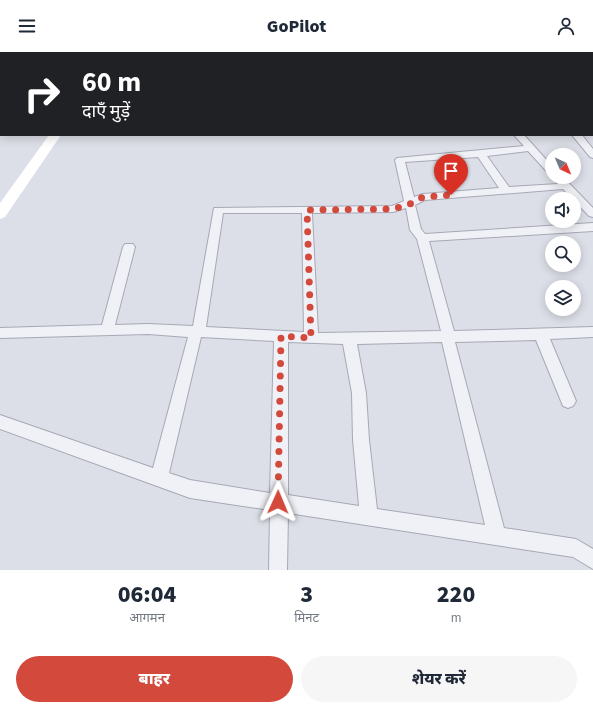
<!DOCTYPE html>
<html lang="hi">
<meta charset="utf-8">
<style>
:root{--surface:#fff;--page:#f6f6f7;--text:#1f2937;--muted:#747a83;--accent:#d34a3c}
body{margin:0;font-family:"Source Sans 3","Noto Sans Devanagari",sans-serif;background:var(--page);color:var(--text);height:100vh;display:flex;flex-direction:column;font-size:15px;white-space:nowrap}
*{box-sizing:border-box;margin:0}
p{font-size:13px;color:var(--muted)}
.icon{flex:none;width:22px;height:22px;fill:none;stroke:currentColor;stroke-width:2;stroke-linecap:round;stroke-linejoin:round}
.map{position:relative;height:518px;overflow:hidden}
.drawer{display:flex;flex-direction:column;background:var(--surface);flex:1}
.drawer>*{flex:none}
.banner{position:absolute;left:0px;top:0px;width:593px;height:84px;box-shadow:0 2px 10px #0003;background:#202124;color:#fff;overflow:hidden}
.needle{width:26px;rotate:136deg}
.controls{position:absolute;left:545px;top:96px;display:grid;gap:8px}
.controls a{display:grid;place-items:center;width:36px;height:36px;border-radius:50%;background:var(--surface);box-shadow:0 2px 10px #0003;font-size:20px}
.pin{position:absolute;display:grid;place-items:center;width:34px;height:34px;color:#fff;margin:-41px -17px;border-radius:50% 50% 50% 0;rotate:-45deg;box-shadow:0 0 4px #0007}
.pin .icon{rotate:45deg}
.me{position:absolute;width:44px;margin:-22px;rotate:1deg;stroke-linejoin:round;filter:drop-shadow(0 0 3px #0008)}
.turn{display:flex;align-items:center;gap:14px;height:84px;padding:0 16px;font-size:18px}
.turn .icon{width:52px;height:52px;stroke-width:2.5}
.turn b{display:block;font-size:28px;line-height:34px}
.eta{display:flex;justify-content:space-evenly;align-items:center;height:68px;text-align:center}
.eta b{font-size:24px;font-weight:800;line-height:28px}
.primary-button{display:flex;gap:8px;margin-top:auto;padding:8px 16px}
.primary-button a{flex:1;height:46px;border-radius:24px;background:var(--accent);color:#fff;font-size:16px;font-weight:800;line-height:46px;text-align:center}
.primary-button a+a{background:var(--page);color:var(--text)}
header{display:flex;justify-content:space-between;align-items:center;height:52px;padding:0 16px;background:var(--surface);font-size:18px;font-weight:800}
.map>svg:first-child{display:block}
.lines{fill:none;stroke-linecap:round;stroke-linejoin:round}
.minor-casing{stroke:#a6a8b5;stroke-width:2}
.minor{fill:#f0f1f6;fill-rule:evenodd}
.secondary{fill:#fff;fill-rule:evenodd}
.route{stroke:#d34a3c;stroke-width:7;stroke-dasharray:0 12.6}
</style>
<header><svg class="icon" aria-label="menu" viewBox="0 0 24 24"><path d="M4 6h16M4 12h16M4 18h16"/></svg>GoPilot<svg class="icon" aria-label="person" viewBox="0 0 24 24"><circle cx="12" cy="8" r="4"/><path d="M4 21q1-7 8-7t8 7"/></svg></header>
<div class="map">
<svg width="593" height="518" viewBox="0 0 593 518">
<rect width="100%" height="100%" fill="#dddfe8"/>
<g class="lines">
<!-- minor casing -->
<g class="minor-casing">
<path id="minor" d="M15,0H23V1H15Z
M356,0H364L365,1H357Z
M421,0H429L430,1H422Z
M492,0H500L501,1H493Z
M566,0H574L575,1H567Z
M591,1H593V5H592Z
M592,43H593V47H592Z
M0,59H1V65H0Z
M514,83H524L552,114V123L549,122L528,99L487,104L509,135L558,132L552,125H563L593,156V165L589,164L563,137L425,148L415,153L421,177L425,182L593,171V179L429,189L454,279L593,275V285L550,287L576,349L573,354L568,356L563,354L536,288L455,290L504,476L576,487L593,497V517L573,505L288,461L287,518H269L270,458L190,446L0,377V363L153,416L188,285L148,282L0,286V276L102,273L123,195L125,192H133L135,195L115,273L148,272L193,274L214,156L392,154L404,149L395,108L397,106L524,94ZM478,105L499,136L423,142L414,145L405,110ZM406,156L410,178L417,187L441,279L318,281L312,161L393,160ZM223,161H302L304,280L206,275ZM201,285L274,289L270,441L190,428L169,421ZM288,290L343,292L352,341L353,388L359,454L288,443ZM442,290L485,473L377,457L369,388L366,341L357,292Z
M572,83H582L593,97V106L590,105Z"/>
</g>
<!-- minor -->
<use href="#minor" class="minor"/>
<!-- secondary -->
<path class="secondary" d="M107,0H117V1H107Z
M49,83H61L5,165L0,167V151Z"/>
</g>
<g class="lines">
<!-- route -->
<path class="route" d="M278,450L281,284L311,286L307,158L393,157L410,152L423,145L451,143"/>
</g>
</svg>
<div class="controls">
<a><svg class="needle" viewBox="-14 -14 28 28"><path d="M0-13l5 13h-10z" fill="#e53935"/><path d="M0 13l5-13h-10z" fill="#747a83"/></svg></a>
<a><svg class="icon" aria-label="sound" viewBox="0 0 24 24"><path d="M4 9h4l5-4v14l-5-4H4zM17 9q2 3 0 6"/></svg></a>
<a><svg class="icon" aria-label="search" viewBox="0 0 24 24"><circle cx="10" cy="10" r="6"/><path d="M15 15l6 6"/></svg></a>
<a><svg class="icon" aria-label="layers" viewBox="0 0 24 24"><path d="M12 4l9 5-9 5-9-5zM3 14l9 5 9-5"/></svg></a>
</div>
<div class="pin" style="left:451px;top:143px;background:#d93025"><svg class="icon" aria-label="arrive" viewBox="0 0 24 24"><path d="M6 21V4h12l-3 4 3 4H6"/></svg></div>
<svg class="me" style="left:278px;top:450px" viewBox="-20 -20 40 40"><path d="M0-17L14 15 0 8-14 15z" fill="#d34a3c" stroke="#fff" stroke-width="4"/></svg>
<div class="banner">
<div class="turn"><svg class="icon" aria-label="right" viewBox="0 0 24 24"><path d="M7 20v-9h11M14 6l5 5-5 5"/></svg><div><b>60 m</b>दाएँ मुड़ें</div></div>
</div>
</div>
<section class="drawer">
<div class="eta">
<div><b>06:04</b><p>आगमन</p></div>
<div><b>3</b><p>मिनट</p></div>
<div><b>220</b><p>m</p></div>
</div>
<div class="primary-button"><a>बाहर</a><a>शेयर करें</a></div>
</section>
